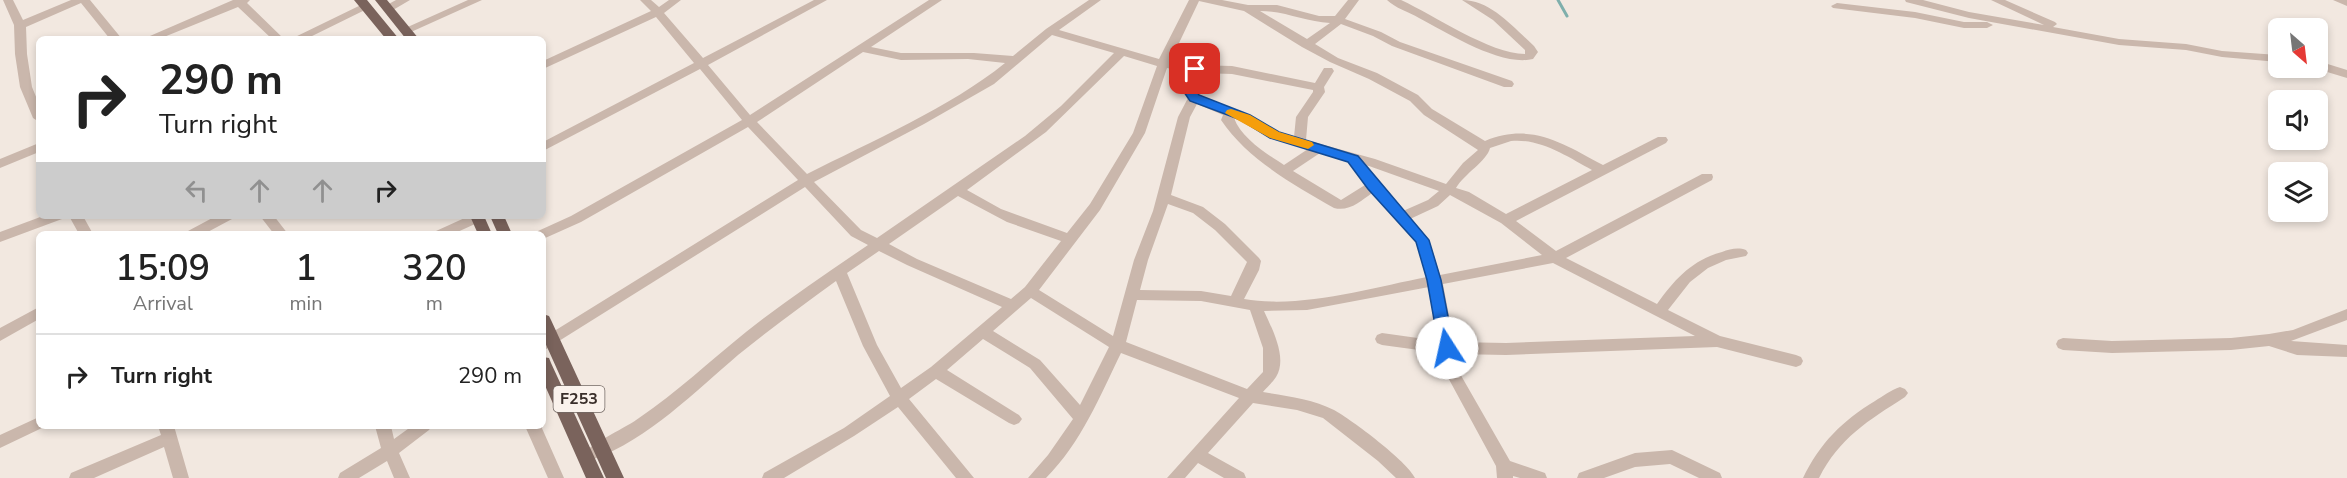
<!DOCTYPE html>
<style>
:root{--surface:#fff;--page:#f2f2f2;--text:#222;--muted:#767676;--line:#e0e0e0}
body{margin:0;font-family:"Nunito Sans",sans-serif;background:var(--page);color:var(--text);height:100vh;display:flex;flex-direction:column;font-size:22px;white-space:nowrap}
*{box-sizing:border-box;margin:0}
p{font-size:20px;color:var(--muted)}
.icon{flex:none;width:33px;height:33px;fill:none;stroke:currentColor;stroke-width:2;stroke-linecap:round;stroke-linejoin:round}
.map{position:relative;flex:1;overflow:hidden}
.drawer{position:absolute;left:36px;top:231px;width:510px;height:198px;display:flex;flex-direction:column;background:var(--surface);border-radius:9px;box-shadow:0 3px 9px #0003}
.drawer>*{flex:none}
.hud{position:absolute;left:36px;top:36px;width:510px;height:183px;border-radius:9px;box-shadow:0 3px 9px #0003;background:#fff;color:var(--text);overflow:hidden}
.needle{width:39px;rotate:152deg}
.tools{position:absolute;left:2268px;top:18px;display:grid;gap:12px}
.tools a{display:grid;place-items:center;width:60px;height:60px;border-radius:9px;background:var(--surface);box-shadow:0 3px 9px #0003;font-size:30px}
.pin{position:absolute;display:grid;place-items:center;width:51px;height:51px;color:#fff;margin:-26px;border-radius:12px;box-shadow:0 3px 9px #0006}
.me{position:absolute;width:66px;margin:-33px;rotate:350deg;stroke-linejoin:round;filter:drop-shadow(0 0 4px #0008)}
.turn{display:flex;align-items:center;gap:21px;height:126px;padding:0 24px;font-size:27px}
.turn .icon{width:78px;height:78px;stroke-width:2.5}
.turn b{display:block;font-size:42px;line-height:51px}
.lanes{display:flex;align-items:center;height:57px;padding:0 24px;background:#0003;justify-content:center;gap:30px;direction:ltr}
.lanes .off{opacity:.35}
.eta{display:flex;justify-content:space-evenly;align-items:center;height:102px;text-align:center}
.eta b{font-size:36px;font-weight:600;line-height:42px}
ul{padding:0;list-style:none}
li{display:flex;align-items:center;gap:18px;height:84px;padding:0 24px;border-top:2px solid var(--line)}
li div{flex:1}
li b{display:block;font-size:22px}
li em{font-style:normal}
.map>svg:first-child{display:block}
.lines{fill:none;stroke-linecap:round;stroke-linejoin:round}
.stream{stroke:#7fafac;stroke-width:3}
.street{fill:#cab7ac;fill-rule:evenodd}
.primary{fill:#7a635c;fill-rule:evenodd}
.route{fill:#1a73e8;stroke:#114b97;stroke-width:1.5}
.slow{fill:#f59e0b}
.labels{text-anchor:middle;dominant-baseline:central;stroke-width:4.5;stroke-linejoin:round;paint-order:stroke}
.shield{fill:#faf2ec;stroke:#736964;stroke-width:1.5}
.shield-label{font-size:16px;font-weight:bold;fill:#392e2a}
</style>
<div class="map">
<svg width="2347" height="478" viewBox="0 0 2347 478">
<rect width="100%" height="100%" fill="#f2e8e0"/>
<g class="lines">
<!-- stream -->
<path class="stream" d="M1558,0L1567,16"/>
<!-- street -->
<path class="street" d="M3,0H13L23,20L71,0H90L122,39H110L81,3L26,27L27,54L32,87L39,104V122L33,118L20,87L15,54L14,25Z
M233,0H250L247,3L284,39H272L238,7L159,39H143Z
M396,0H410L393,10H385V6Z
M468,0H482L411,32H403L401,30Z
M640,0H651L659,7L669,0H681L664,13L703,58L814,0H827L708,65L750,115L929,0H942L871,47L901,53H974L1013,56L1046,29L1089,0H1101L1059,30L1159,59L1189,0H1222L1248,5H1277L1319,16H1335L1348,0H1359L1345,19L1381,32L1400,42L1512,81L1514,84L1512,87H1504L1392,46L1373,36L1341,24L1315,44L1338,58L1377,73L1418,95L1432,109L1485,141C1531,122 1562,143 1603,165L1658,137H1666L1668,140L1666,143L1516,221L1556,251L1702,174H1712L1713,177L1712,180L1566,258L1657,304C1675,279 1692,260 1722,252C1730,249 1738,247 1746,250L1748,253L1746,256L1726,260L1708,268L1690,282L1668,310L1720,336L1796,355L1801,357L1803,361L1801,365L1796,367L1717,347L1506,355L1456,354L1459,372L1510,461L1545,473L1547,478H1520L1513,476V478H1497L1496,466L1445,372L1441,353L1382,345L1377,343L1375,339L1377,335L1382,333L1439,341L1429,287L1307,310L1264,311C1272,329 1288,358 1276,377C1272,383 1267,387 1263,392C1286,396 1313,399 1334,410C1352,420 1407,461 1415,478H1396L1378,461L1323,418L1297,410L1253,403L1208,453L1244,473L1246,478H1224L1198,463L1185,478H1167L1239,398L1121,353C1100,396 1081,443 1046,478H1028L1048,455L1073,419L1030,368L983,339L947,370L1019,415L1022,419L1019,423L1014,425L1009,423L936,379L909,399L974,478H956L898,407L854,436L784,478H762L764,473L844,428L890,396L863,346L836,281C803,305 770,329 738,355C696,391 647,440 594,459L588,457L586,452C590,444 629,426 639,418C677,392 710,361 746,332C785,301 827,273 868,245L851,236L805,187L543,351V338L798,180L748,127L581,222L543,239V234H536L538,231L571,216L742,120L700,69L543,151V142L694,63L656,17L543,69V61L651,11ZM1199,1L1244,11L1302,47L1330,62L1369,79L1410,101L1424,115L1478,150L1463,163L1446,184L1375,159L1306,140L1308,117L1325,92L1324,87L1334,71L1332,68H1324L1315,83L1232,66L1189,65L1170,62ZM1260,11C1285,11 1306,22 1330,23L1307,39ZM1052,35L1114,53L1061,106L1025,136L877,238L861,230L814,182L924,124L994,84ZM863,52L901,60L968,59L1005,63C951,107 870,142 807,174L757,122ZM1124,56L1157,66L1133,133L1090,204L1067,233L1001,209L967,190L1046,132ZM1167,68L1188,72L1184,92L1188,98L1178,117L1153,211L1134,260L1113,336L1039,290L1100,210L1145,133ZM1200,73L1232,74L1313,90V92L1296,117L1294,137L1279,132L1249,115L1198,95L1196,92ZM1197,104L1223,115L1221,120C1248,160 1293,184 1334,208C1349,212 1361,201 1372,193L1416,242L1427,277C1370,288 1301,309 1244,299L1259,270L1261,261L1259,258L1225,224L1203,207L1171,195L1190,117ZM1234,118L1271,138L1308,149L1284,165C1267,154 1241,138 1234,118ZM1511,141C1540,138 1568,157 1592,170L1506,214L1469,192L1456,188C1464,174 1487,161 1490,148ZM1320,153L1349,162L1365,185L1341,200L1293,171ZM1364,165L1369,166L1439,191L1428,200L1403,211ZM1450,195L1501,223L1542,255L1440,275L1429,240L1410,219L1438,206ZM958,196L1007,222L1061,241L1025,287L1011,299L917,259L889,244ZM1168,204L1193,213L1215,230L1247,262L1231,296L1201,291L1140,290L1148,260ZM879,251L907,265L1002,307L931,367L901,388L877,345L847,273ZM1553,263L1695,336L1506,343L1454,342L1443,284ZM1031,298L1109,347L1080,405L1040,360L993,331ZM1137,300L1201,301L1250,310L1263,348V372L1247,389L1126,342Z
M1387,0H1401C1434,15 1490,54 1525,54V50L1493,20L1462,0C1491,0 1513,27 1534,46L1538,52L1533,59C1501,67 1448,33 1419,18C1409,12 1395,8 1387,0Z
M1905,0H1923L1969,12L2044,25L1991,0H2005L2055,22L2057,24L2053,27L2119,39L2186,44L2222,51L2278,55V62L2222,57L2186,50L2119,45L1969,18L1906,2Z
M2333,0H2347V6Z
M365,3L369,4V8L306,39H291Z
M1837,3L1915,12L1964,22H1987L1993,25L1987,28H1964L1915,18L1833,8L1831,6Z
M2318,61L2347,70V78L2314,68H2318Z
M39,143V152L0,168V159Z
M43,216H64L62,219L0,242V232Z
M69,216H83L93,234H79Z
M216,216H234L232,219L204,234H186L188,231Z
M260,216H274L288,234H274Z
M469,216H488L486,219L453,234H434L436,231Z
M39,307V319L0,341V328Z
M2347,309V320L2291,341L2347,345V357L2297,355L2269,346L2231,350L2112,353L2063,350L2058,348L2056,344L2058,340L2063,338L2112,341L2231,338L2269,334L2293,330Z
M1900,387L1905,389L1908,393L1905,397C1868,421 1840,437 1819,478H1803C1820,443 1842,421 1875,401C1883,396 1891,390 1900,387Z
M39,417V426L44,427L0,448V435Z
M158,426H174L189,478H173L164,447L94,478H69L71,473L161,435Z
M375,426H391L394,439L412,426H432L429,430L399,453L410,478H394L387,461L359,478H338L340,473L381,448Z
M525,426H541L564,478H548Z
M1672,450L1720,473L1722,478H1699L1670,464L1635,467L1604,478H1577L1579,473L1635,453Z"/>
<!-- primary -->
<path class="primary" d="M354,0H367L399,39H386Z
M375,0H387L419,39H406Z
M470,216H484L492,234H478Z
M490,216H504L512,234H498Z
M543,314L549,316L551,320L624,478H606L543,338Z
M543,357L549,358L551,363L604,478H586L543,381Z"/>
</g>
<!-- route -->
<path class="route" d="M1195,66L1201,69L1196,91L1199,95L1250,115L1279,132L1358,156L1429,240L1441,280L1454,348L1452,352H1442L1439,348L1427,280L1416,242L1368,189L1348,162L1270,138L1241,120L1190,101L1184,92L1189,69Z"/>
<!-- slow -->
<path class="slow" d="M1231,109L1250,115L1279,132L1312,142L1314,145L1308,149L1270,138L1225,113L1227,110Z"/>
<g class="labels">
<!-- shield labels -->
<rect class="shield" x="553.5" y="386" width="51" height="26" rx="4.5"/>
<g class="shield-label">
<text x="579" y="399">F253</text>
</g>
</g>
</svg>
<div class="tools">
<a><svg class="needle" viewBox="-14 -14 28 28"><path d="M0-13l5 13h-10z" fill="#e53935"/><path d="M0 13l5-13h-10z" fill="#767676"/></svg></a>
<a><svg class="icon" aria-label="sound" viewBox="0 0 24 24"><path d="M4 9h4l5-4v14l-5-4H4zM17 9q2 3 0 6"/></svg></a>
<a><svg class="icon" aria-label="layers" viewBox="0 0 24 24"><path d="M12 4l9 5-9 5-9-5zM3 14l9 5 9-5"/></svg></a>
</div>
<div class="pin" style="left:1195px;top:69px;background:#d93025"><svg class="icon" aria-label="arrive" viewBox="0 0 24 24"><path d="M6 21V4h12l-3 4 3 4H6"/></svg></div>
<svg class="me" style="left:1447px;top:348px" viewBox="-20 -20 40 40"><circle r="19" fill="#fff"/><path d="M0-13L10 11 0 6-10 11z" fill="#1a73e8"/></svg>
<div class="hud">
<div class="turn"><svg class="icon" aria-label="right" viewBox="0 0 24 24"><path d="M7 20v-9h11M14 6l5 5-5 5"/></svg><div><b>290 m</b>Turn right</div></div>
<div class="lanes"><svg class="icon off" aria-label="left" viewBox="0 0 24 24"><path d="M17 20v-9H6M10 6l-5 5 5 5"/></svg><svg class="icon off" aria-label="ahead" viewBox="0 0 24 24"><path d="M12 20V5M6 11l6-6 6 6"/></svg><svg class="icon off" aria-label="ahead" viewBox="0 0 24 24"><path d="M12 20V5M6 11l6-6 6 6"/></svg><svg class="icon" aria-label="right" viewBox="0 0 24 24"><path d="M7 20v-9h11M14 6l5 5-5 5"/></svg></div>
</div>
<section class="drawer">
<div class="eta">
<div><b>15:09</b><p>Arrival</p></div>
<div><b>1</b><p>min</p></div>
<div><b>320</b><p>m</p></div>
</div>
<ul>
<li><svg class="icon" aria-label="right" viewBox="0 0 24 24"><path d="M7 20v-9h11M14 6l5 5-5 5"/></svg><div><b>Turn right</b></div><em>290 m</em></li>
</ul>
</section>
</div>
